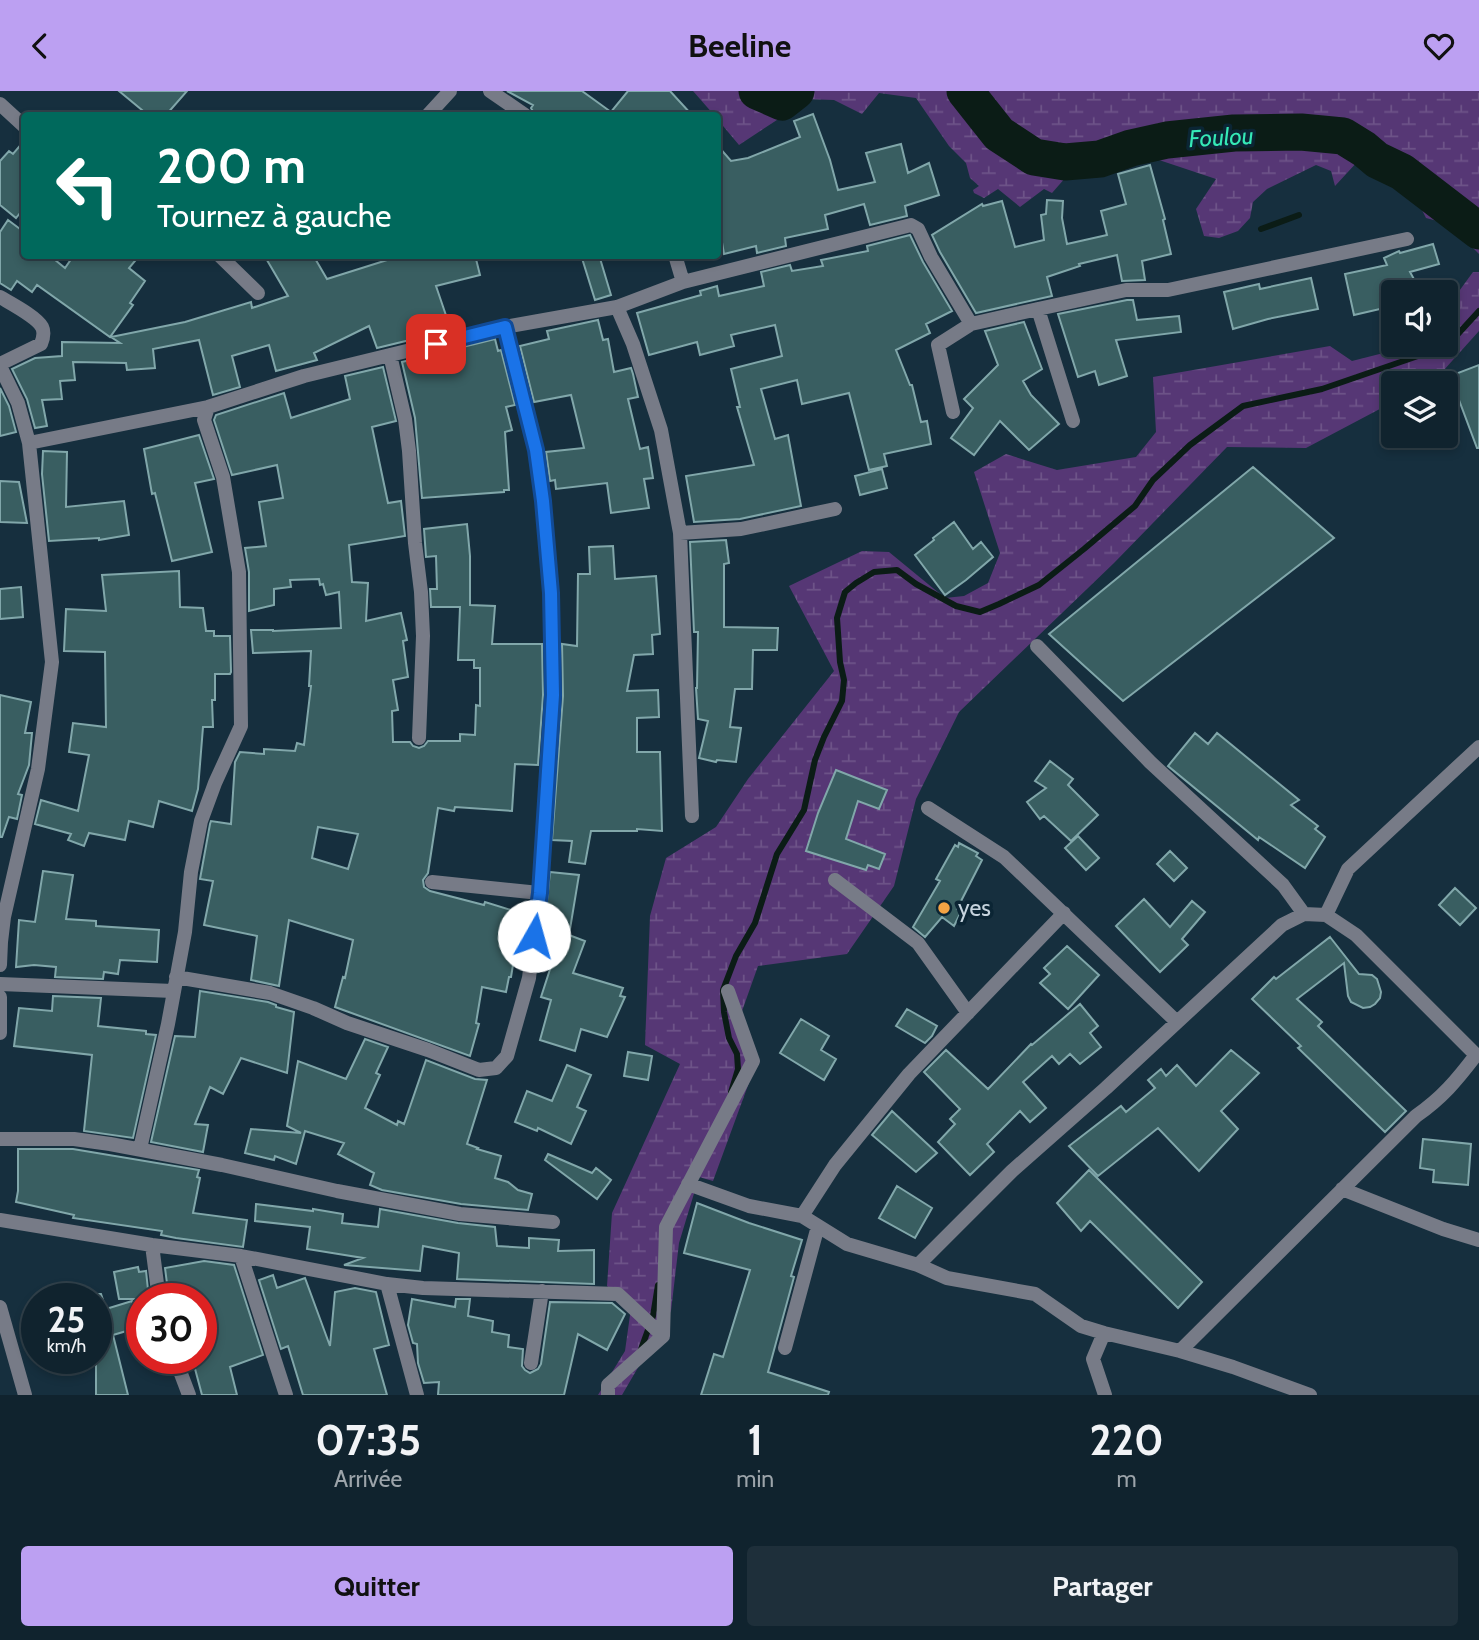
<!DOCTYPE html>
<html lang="fr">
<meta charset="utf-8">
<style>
:root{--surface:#10232e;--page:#1e2f3a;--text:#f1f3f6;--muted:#9ca4aa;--line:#30404a;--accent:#bca0f2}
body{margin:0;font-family:Cabin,sans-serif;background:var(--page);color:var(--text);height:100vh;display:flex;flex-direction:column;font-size:26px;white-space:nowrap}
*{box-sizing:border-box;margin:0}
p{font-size:23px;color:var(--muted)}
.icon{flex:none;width:38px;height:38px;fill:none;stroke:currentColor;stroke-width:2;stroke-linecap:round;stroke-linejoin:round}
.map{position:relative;height:1304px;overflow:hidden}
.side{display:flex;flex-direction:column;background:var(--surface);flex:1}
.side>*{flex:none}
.guide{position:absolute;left:21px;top:21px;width:700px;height:147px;border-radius:7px;box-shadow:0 4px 10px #0003,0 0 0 2px var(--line);background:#00695c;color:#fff;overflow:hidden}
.buttons{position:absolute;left:1381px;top:189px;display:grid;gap:14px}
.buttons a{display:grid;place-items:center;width:77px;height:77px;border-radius:7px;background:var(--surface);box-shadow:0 4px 10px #0003,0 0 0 2px var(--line);font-size:35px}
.speed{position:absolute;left:21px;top:1192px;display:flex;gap:14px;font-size:35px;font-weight:700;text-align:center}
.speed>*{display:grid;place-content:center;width:91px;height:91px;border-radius:50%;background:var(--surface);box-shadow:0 4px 10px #0003,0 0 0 2px var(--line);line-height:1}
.speed small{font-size:18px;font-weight:400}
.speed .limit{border:10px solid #d22;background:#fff;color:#111}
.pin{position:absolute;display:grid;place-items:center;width:60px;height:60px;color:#fff;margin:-30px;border-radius:14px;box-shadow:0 4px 10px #0006}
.me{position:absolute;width:77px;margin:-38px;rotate:7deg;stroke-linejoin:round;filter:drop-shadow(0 0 5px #0008)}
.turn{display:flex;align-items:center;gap:24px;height:147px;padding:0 21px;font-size:32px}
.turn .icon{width:91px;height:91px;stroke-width:2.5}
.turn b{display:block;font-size:49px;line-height:60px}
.eta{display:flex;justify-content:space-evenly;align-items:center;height:119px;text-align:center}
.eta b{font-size:42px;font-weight:700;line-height:49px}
.button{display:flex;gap:14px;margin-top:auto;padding:14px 21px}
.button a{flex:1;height:80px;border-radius:7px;background:var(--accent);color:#111;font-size:28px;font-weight:700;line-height:80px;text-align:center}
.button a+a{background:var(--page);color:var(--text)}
header{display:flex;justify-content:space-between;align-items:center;height:91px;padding:0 21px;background:var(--accent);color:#111;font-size:32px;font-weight:700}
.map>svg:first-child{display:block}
.wetland{fill:url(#wetland-marsh)}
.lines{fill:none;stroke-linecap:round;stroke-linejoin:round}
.stream{stroke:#0b1c16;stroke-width:6}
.river{stroke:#0b1c16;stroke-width:37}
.building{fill:#395e61;stroke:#81a7aa;stroke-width:2;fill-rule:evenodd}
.minor{stroke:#777b87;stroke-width:14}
.route-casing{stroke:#114b97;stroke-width:18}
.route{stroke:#1a73e8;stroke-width:12}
.poi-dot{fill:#f4a344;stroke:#0b2534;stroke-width:2.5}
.labels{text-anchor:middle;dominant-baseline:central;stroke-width:7;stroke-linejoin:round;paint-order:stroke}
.poi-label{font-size:23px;fill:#c5d3dd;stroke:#0b2534;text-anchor:start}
.water-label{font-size:24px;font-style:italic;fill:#35e9b7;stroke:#0b2534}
</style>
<header><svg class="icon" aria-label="back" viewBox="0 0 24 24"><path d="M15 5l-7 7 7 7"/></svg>Beeline<svg class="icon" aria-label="heart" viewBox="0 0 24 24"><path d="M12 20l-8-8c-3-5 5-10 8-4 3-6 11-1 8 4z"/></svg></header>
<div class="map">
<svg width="1479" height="1304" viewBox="0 0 1479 1304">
<defs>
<pattern id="wetland-marsh" width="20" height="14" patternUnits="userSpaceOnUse" patternTransform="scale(1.75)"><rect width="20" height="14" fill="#563775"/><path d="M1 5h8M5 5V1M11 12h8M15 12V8" fill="none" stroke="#6d5388"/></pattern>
</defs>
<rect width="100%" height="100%" fill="#162f3e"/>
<!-- wetland -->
<path class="wetland" d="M693,0H1479V163L1449,133L1426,127L1413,101L1359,69L1335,95L1331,80L1316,74L1267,98L1253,111L1250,127L1238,140L1219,147L1204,145L1196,118L1216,88L1138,62L1107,69L1096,76L1066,86L1052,102L1044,98L1020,116L998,98L984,107L974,102L973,99L979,95L970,87L966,72L949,55L916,7L879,2L862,23L834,9L803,8L780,27L739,54L718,29V24H714Z
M1473,181H1479V240L1434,290L1430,292H1393V311L1306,357L1227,356L1114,472L959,621L916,708L894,795L847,863L758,875L736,937L754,978L713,1090L699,1086L679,1152L671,1220L622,1304H598L625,1260L631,1217L607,1195L612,1122L680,973L645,954L650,825L666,767L716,736L748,688L834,580L789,495L862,460L889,461L945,507L964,505L988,492L1000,462L974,381L1006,363L1057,379L1136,366L1156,341L1153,286L1330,255L1352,270L1415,254H1446V218Z"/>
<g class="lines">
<!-- stream -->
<path class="stream" d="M1261,138L1299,124
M731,1001L738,978L737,963L729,947L724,921L723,899L736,865L755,832L777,763L804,719L815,669L824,646L842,610L844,589L840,571L837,527L845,501L856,492L874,481L897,479L916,493L956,515L980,521L999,513L1039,494L1084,458L1135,415L1153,389L1190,354L1243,315L1322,298L1447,255L1479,220
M640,1261L653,1225L658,1194"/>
<!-- river -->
<path class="river" d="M757,0L782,11L796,0
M965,0L999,43L1034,66L1065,71L1100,68L1131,57L1167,49L1234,42L1301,41L1343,45L1364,58L1377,69L1402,81L1479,140"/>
</g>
<!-- building -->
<path class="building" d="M119,0H187L166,24H148Z
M507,0H582L611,21L628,0H670L692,24H535L531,17L533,14Z
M813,23L830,69L838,99L875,91L866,62L901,53L908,82L929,72L939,104L905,115L907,125L870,134L864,113L825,124L828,138L785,147L786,155L757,162L756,155L724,163L718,128V55L731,70L748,67L800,46L794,30Z
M24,50V117L16,127L0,114V70L9,60L13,63Z
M1150,74L1165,128L1163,129L1171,163L1142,170L1145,189L1122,190L1117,164L1079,173L1080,175L1047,186L1052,205L976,222L940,161L932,144L982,113L983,115L1002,110L1015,156L1044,149L1041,124L1046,123L1047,109L1063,110L1062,127L1067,153L1107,144L1101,120L1126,113L1118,83Z
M8,129L24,141V164H49L65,177L74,164H140L129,177L145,190L130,212L133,214L110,246L37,194L32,201L17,190L11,199L0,192V141Z
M910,144L923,171L952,220L926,233L930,242L896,259L910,294H912L921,331L927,330L931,353L884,363L887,375L869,379L849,302L802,313L797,289L761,298L775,348L788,344L801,415L740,428L694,431L686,385L754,374L737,316H740L731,278L782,265L775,234L731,244L734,255L700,264L697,251L649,264L637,222L701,204L700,200L717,195L719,205L764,195L761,181L790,174L792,180L823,175L821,169L868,160L867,155Z
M1433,153L1439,173L1410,181L1421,201H1393V215L1354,224L1345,183L1387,174L1384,167L1399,160L1400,162Z
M264,164H313L327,188L403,164H475L480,184L436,195L451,239L377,257L369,235L314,262L317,269L276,280L269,254L232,265L240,296L213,304L199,249L153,258L155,277L127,279L126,272L73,271L75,289L60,290L62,308L42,309L47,335L35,337L27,308L12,278L35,267L62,265V251L120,252L111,246L185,231L251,211L252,217L288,205Z
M581,164H599L611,204L595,209Z
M1311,187L1318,218L1268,228L1233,238L1224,201L1259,193L1260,198Z
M1127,209H1133L1137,229L1179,225L1181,241L1116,249L1127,285L1099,294L1095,280L1078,286L1058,223Z
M598,229L603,249L608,248L614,281L631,277L633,283L638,306L628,308L640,358L648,356L653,387L644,388L649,417L611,422L607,392L556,398L555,389L550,390L546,361L584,357L571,304L534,311L520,255L549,248L547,240Z
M1024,231L1042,278L1023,290L1031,304L1059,333L1029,359L1000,330L974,364L951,347L973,317L964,308L998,274L985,240Z
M495,248L498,260L501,259L515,314L506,316L512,339L505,341L509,399H504V401L422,407L415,327L402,271Z
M1479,274V357H1477L1450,285Z
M383,276L396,330L372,336L388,412L401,410L405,445L349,454L352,491L368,492L366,530L401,522L407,549L403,550L408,586L393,589L398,619L392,620L393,651H410L413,655L419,657L424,655L428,650H460V643L475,644L476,614L480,615V577H474V569H458L460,516H431L430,498H437L436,465L426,466L424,438L467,433L470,465V514L495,515L492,553H542L543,604L538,674L515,673L512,720L455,716L454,720L438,717L428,782L423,789L424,796L430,800L484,814L485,811L527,824L522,863L515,862L511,886H509L506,901L482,896L476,932L479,933L470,965L335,916L343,886L345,887L353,849L289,829L279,895L251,889L257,845L204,834L213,790L200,788L210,733L211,730L231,733L235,671L240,661L264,663V658L295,660L297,652L304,654L311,595H309L311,560L253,562L251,539H273V540L341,537L339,501L326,504L323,493L320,494L319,488L290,489L291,496L274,498V514L249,520V481L245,457L266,455L259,411L283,407L277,374L232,384L214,329L216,324L284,302L291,327L350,308L345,285ZM318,736L358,743L348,778L312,767Z
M0,297L9,315L16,341L0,345Z
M199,344L214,388L195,392L212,461L172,470L155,402L152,403L144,358Z
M43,360L67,361L66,416L124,410L129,444L99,449V447L49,450L42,383Z
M1253,376L1334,447L1123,610L1049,543Z
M882,378L887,397L860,404L855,385Z
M0,390L19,391L27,432L0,431Z
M954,431L973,458L981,451L993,466L966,489L945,504L915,464L934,449L933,447Z
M726,449L729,472L724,473V536L778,537L777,559H753L752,598H735L730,636L741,637L736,671L717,669L716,671L699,667L708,630L698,628L696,597H697L698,541H694L690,451Z
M613,455L615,488L656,485L660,543L652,544L653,563L634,564L627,600L658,599L659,626L637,627V661H660L662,740L637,738V740H591L585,773L569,771L572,750L552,749L563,605L562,553L577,555L578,483H590L589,456Z
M179,480L180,516L203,517L206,540H214V545H230L231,581L230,583H215V609H212L213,636H203L198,698L192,720L159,710L153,736L129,730L125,749L89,742L84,755L68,749L71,743L35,733L41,709L78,720L89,664L69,661L73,632L106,636L105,561L64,560L66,518L106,520L102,484Z
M21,496L23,526L0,528V498Z
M0,604L31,611L25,642H32L29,674L18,703L22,704L17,728L9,726L2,746H0Z
M1195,642L1208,653L1217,642L1299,709L1291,714L1318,735L1315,738L1325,746L1305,777L1259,746L1258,749L1168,675Z
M1050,670L1073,688L1068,694L1098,724L1071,750L1044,725L1040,728L1027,711L1046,697L1035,690Z
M836,679L887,699L879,718L858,710L846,748L885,763L879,778L868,774L866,779L806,760L818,722Z
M1078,745L1099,767L1086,779L1065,757Z
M959,752L978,762L976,765L982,769L957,818L961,821L954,835L942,826L925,846L913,836L940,790L936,788L955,754L958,756Z
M1170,760L1187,777L1174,790L1157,773Z
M43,780L73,784L66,828L96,830V835L159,839L157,871L120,869L118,883L104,881L103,888L55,886L56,876L34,874L16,876L19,829L35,831Z
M550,781L579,784L569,844L585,850L573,882L623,897L620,905L625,906L607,946L581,938L575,960L540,949L551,909L541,906L552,872L541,868Z
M1455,797L1476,817L1460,834L1439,814Z
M1144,808L1170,836L1192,810L1205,821L1182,848L1188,854L1160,881L1116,835Z
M1330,846L1359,883L1372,884L1377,888L1381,901L1380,907L1375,913L1370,916L1363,917L1351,911L1348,905L1344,872L1297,908L1322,931L1318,935L1406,1020L1385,1041L1298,957L1301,955L1252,908L1274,886L1276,888Z
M1067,855L1099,884L1068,918L1040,892L1050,883L1044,877Z
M200,900L268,911L276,914V916L294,921L287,982L241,967L223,1003L210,996L195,1033L208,1034L203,1061L151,1051L175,945L195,946Z
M53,905L101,907L98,935L146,940V943L156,944L133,1047L84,1040L92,964L14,955L19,917L52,920Z
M1080,913L1098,935L1090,942L1101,956L1080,973L1070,963L1059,973L1052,965L1023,991L1046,1017L1030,1031L1020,1020L987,1053L994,1061L970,1084L938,1051L955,1033L950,1028L960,1018L924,981L946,959L988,998L1031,953L1032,954Z
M907,918L937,935L932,945L925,952L896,935Z
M801,928L829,945L821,959L836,968L824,989L780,962Z
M365,948L388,956L376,982L380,984L365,1017L397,1034L398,1030L404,1033L426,969L475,988L487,989L467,1053L478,1057L477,1058L501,1065L495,1087L508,1091L518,1099L532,1103L528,1119L461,1113L382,1099L370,1094L374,1082L338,1063L344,1052L305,1040L296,1073L275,1065L274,1069L245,1062L251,1038L301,1042L287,1035L298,970L346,988Z
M1231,959L1259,982L1221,1020L1238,1038L1199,1080L1158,1037L1098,1085L1069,1055L1121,1015L1126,1021L1155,997L1148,989L1161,978L1166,985L1177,974L1196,995Z
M628,961L652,965L648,989L624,985Z
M567,974L591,984L577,1016L586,1020L571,1053L538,1037L537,1040L515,1031L527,1000L552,1010Z
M892,1020L937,1062L916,1081L872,1044Z
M1423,1048L1471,1053L1468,1094L1433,1091L1434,1079L1420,1077Z
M18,1058H73L199,1079L197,1086L200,1087L193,1122L247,1129L243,1156L176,1147L161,1144L162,1140L73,1127L74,1124L16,1111L18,1100Z
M548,1063L592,1082L596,1077L611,1089L597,1108L545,1069Z
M1089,1079L1202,1191L1178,1217L1090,1130L1081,1140L1057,1112Z
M897,1095L932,1117L915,1147L879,1127Z
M697,1112L749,1132L802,1149L791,1185L794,1186L768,1281L829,1301L828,1304H701L714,1263L723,1266L750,1179L684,1162Z
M256,1113L313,1120V1118L343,1123L342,1132L378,1136L380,1118L458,1132L495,1136L497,1155L529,1157V1147L559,1149L558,1160L594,1159V1193L457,1188L459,1162L423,1155L420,1180L344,1174L363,1167L307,1158L310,1136L255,1130Z
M204,1170L234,1174L263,1264L230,1276L237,1304H202L194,1274L199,1273L197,1267H201V1208H169L165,1177Z
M138,1176L139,1181L146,1180L149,1208H119L114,1181Z
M273,1184L277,1197L305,1187L330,1255L335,1201L355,1197L376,1201L389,1254L374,1258L387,1304H303L288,1255L281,1258L259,1189Z
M96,1203H101L106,1218L132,1210L140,1236L113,1244L128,1304H96Z
M412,1208L455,1216L456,1208H470L468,1225L493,1230L492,1241L509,1244L508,1256L523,1258L522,1275L525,1279L530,1282L538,1278L541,1273L550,1211L612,1212L625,1223L607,1259L578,1243L564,1304H438L439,1291L424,1292L418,1272L417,1253L413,1252L408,1234Z"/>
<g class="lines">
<!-- minor -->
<path class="minor" d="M490,0L525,24
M0,13L24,35
M428,24L450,0
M219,164L258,202
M675,164L683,191
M0,206C10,212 37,226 42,236C45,242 43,248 41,253L0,273
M617,216L633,253L661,339L680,442L692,725
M1038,218L1073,330
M390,264L405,328L409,360L415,452L421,501L423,545L419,647
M0,275L18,312L29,352L52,571L38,678L4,826L1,851L0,874
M953,321L938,254L971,233L1038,218L1126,199H1168L1407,148
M29,352L208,316L304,285L505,236L617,216L683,191L911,134L918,138L931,166L971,233
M680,442L741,438L835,418
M1037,555L1150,671L1283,794L1304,823
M928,717L1004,766L1177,931
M835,789L918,852L968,922
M432,791L539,802
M1326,824L1348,778L1479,656
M176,886L270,902L313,917L347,932L428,959L479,979L496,977L507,965L529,887L539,802L553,604L551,502L543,410L536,359L505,236
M0,893L173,900
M0,906V942
M0,1048H74L110,1053L222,1074L337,1100L460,1123L553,1131
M140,1058L168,933L185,841L191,781L201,730L215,692L241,635L239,481L223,386L204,329L208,316
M688,1093L749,1115L802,1125L847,1153L918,1174L947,1187L1035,1203L1081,1235L1104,1242L1180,1260L1233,1276L1310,1304
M1342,1098L1443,1138L1479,1149
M802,1125L835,1074L909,983L1064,822
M0,1129L152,1154L241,1165L387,1193L423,1197L618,1203L663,1245
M152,1154L159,1208
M241,1165L286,1304
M918,1174L1012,1080L1106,997L1282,834L1304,823L1326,824L1356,844L1476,964C1457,989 1442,1007 1416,1025L1180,1260
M387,1193L417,1304
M0,1216L25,1304
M1104,1242L1093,1268L1105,1304
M785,1257L818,1135
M175,1267L189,1304
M531,1272L542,1200
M608,1304V1294L663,1245L666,1136L753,970L728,900"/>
</g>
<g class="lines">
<!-- route casing -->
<g class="route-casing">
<path id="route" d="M436,253L505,236L536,359L543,410L551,502L553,604L540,802L534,845"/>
</g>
<!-- route -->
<use href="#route" class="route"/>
</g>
<!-- markers -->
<circle class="poi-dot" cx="944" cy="817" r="7"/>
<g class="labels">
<!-- poi labels -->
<g class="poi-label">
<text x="958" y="817">yes</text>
</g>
<!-- water labels -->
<g class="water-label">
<text transform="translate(1221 46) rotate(-3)">Foulou</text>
</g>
</g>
</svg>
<div class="buttons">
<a><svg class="icon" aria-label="sound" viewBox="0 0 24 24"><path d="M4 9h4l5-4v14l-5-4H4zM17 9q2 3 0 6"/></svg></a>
<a><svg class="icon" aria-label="layers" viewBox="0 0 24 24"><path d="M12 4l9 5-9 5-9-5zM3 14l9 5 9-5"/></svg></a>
</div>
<div class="speed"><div>25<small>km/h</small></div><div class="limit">30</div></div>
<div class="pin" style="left:436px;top:253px;background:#d93025"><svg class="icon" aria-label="arrive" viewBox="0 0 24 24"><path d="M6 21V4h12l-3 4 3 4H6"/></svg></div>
<svg class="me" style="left:534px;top:845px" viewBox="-20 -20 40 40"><circle r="19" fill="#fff"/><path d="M0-13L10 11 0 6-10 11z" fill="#1a73e8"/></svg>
<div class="guide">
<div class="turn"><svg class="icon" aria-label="left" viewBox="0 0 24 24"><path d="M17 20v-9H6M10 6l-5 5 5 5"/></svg><div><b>200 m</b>Tournez à gauche</div></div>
</div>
</div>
<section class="side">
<div class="eta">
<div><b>07:35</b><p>Arrivée</p></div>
<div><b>1</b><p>min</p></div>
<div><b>220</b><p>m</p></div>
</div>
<div class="button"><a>Quitter</a><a>Partager</a></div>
</section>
